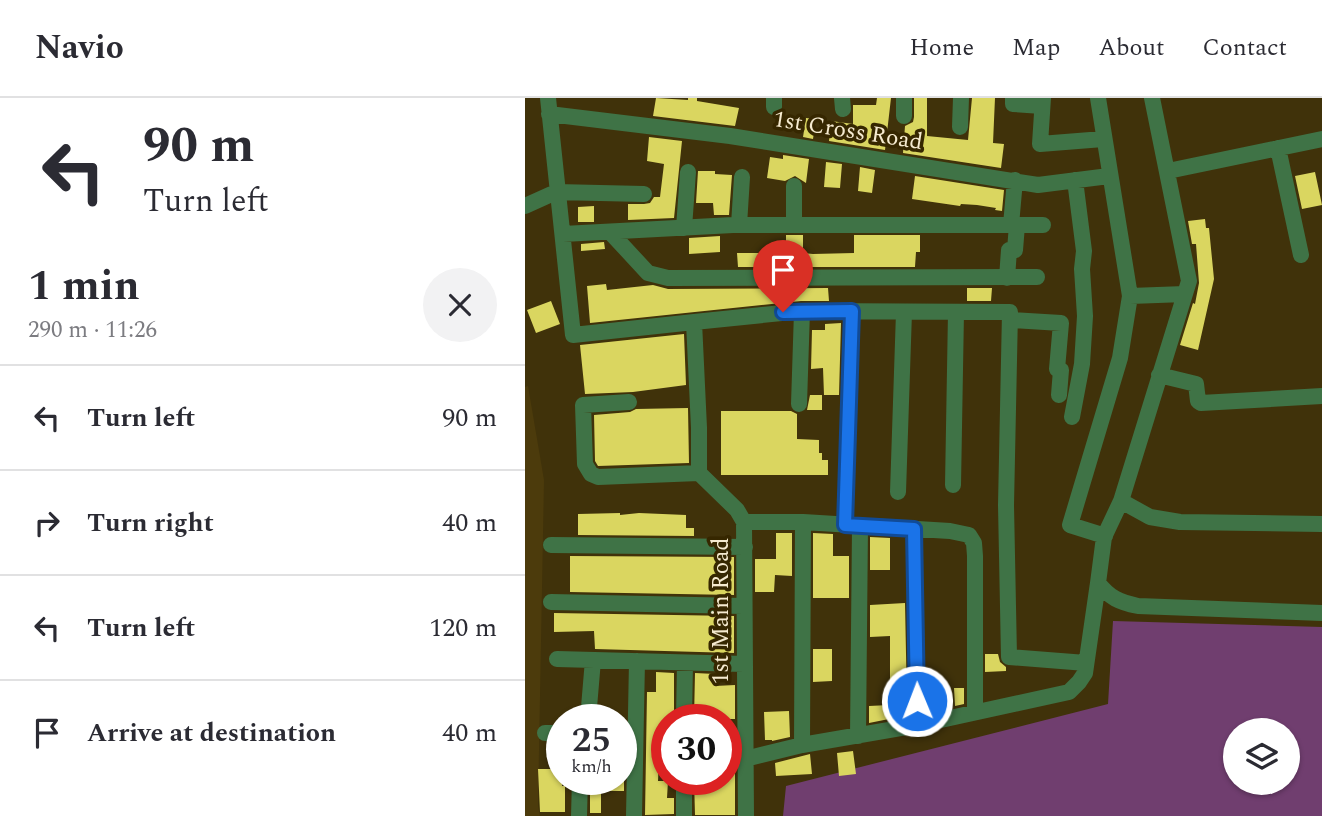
<!DOCTYPE html>
<meta charset="utf-8">
<style>
:root{--surface:#fff;--page:#f2f2f3;--text:#2b2b33;--muted:#7c7c81;--line:#e1e1e2}
body{margin:0;font-family:Spectral,serif;background:var(--page);color:var(--text);height:100vh;display:flex;flex-direction:column;font-size:26px;white-space:nowrap}
*{box-sizing:border-box;margin:0}
p{font-size:23px;color:var(--muted)}
.icon{flex:none;width:38px;height:38px;fill:none;stroke:currentColor;stroke-width:2;stroke-linecap:round;stroke-linejoin:round}
.map{position:relative;flex:1;overflow:hidden}
.panel{display:flex;flex-direction:column;background:var(--surface);width:525px}
.panel>*{flex:none}
.top-card{background:#fff;color:var(--text);overflow:hidden}
.tools{position:absolute;left:698px;top:620px;display:grid;gap:14px}
.tools a{display:grid;place-items:center;width:77px;height:77px;border-radius:50%;background:var(--surface);box-shadow:0 2px 5px #0004;font-size:35px}
.speed{position:absolute;left:21px;top:606px;display:flex;gap:14px;font-size:35px;font-weight:700;text-align:center}
.speed>*{display:grid;place-content:center;width:91px;height:91px;border-radius:50%;background:var(--surface);box-shadow:0 2px 5px #0004;line-height:1}
.speed small{font-size:18px;font-weight:400}
.speed .limit{border:10px solid #d22;background:#fff;color:#111}
.pin{position:absolute;display:grid;place-items:center;width:60px;height:60px;color:#fff;margin:-72px -30px;border-radius:50% 50% 50% 0;rotate:-45deg;box-shadow:0 0 7px #0007}
.pin .icon{rotate:45deg}
.me{position:absolute;width:77px;margin:-38px;rotate:359deg;stroke-linejoin:round;filter:drop-shadow(0 0 5px #0008)}
.turn{display:flex;align-items:center;gap:24px;height:147px;padding:0 28px;font-size:32px}
.turn .icon{width:91px;height:91px;stroke-width:2.5}
.turn b{display:block;font-size:49px;line-height:60px}
.round{display:grid;place-items:center;flex:none;width:74px;height:74px;border-radius:37px;background:var(--page)}
.headline{display:flex;align-items:center;justify-content:space-between;height:119px;padding:0 28px}
h1{font-size:42px;font-weight:700;line-height:52px}
ul{padding:0;list-style:none}
li{display:flex;align-items:center;gap:21px;height:105px;padding:0 28px;border-top:2px solid var(--line)}
li div{flex:1}
li b{display:block;font-size:26px}
li em{font-style:normal}
header{display:flex;align-items:center;gap:42px;box-sizing:border-box;height:98px;padding:0 35px;background:var(--surface);border-bottom:2px solid var(--line)}
header strong{font-size:33px}
nav{display:flex;gap:38px;margin-inline-start:auto;font-size:24px}
main{display:flex;flex:1;min-height:0}
.map>svg:first-child{display:block}
.built{fill:#4c3b0c}
.green{fill:#703e6f;fill-rule:evenodd}
.building{fill:#dad660}
.lines{fill:none;stroke-linecap:round;stroke-linejoin:round}
.minor{stroke:#3f7346;stroke-width:16}
.route-casing{stroke:#114b97;stroke-width:18}
.route{stroke:#1a73e8;stroke-width:12}
.labels{text-anchor:middle;dominant-baseline:central;stroke-width:7;stroke-linejoin:round;paint-order:stroke}
.street-label{font-size:23px;fill:#f5eacf;stroke:#362700}
</style>
<header>
<strong>Navio</strong>
<nav><a>Home</a><a>Map</a><a>About</a><a>Contact</a></nav>
</header>
<main>
<section class="panel">
<div class="top-card">
<div class="turn"><svg class="icon" aria-label="left" viewBox="0 0 24 24"><path d="M17 20v-9H6M10 6l-5 5 5 5"/></svg><div><b>90 m</b>Turn left</div></div>
</div>
<div class="headline"><div><h1>1 min</h1><p>290 m · 11:26</p></div><a class="round"><svg class="icon" aria-label="close" viewBox="0 0 24 24"><path d="M6 6l12 12M18 6L6 18"/></svg></a></div>
<ul>
<li><svg class="icon" aria-label="left" viewBox="0 0 24 24"><path d="M17 20v-9H6M10 6l-5 5 5 5"/></svg><div><b>Turn left</b></div><em>90 m</em></li>
<li><svg class="icon" aria-label="right" viewBox="0 0 24 24"><path d="M7 20v-9h11M14 6l5 5-5 5"/></svg><div><b>Turn right</b></div><em>40 m</em></li>
<li><svg class="icon" aria-label="left" viewBox="0 0 24 24"><path d="M17 20v-9H6M10 6l-5 5 5 5"/></svg><div><b>Turn left</b></div><em>120 m</em></li>
<li><svg class="icon" aria-label="arrive" viewBox="0 0 24 24"><path d="M6 21V4h12l-3 4 3 4H6"/></svg><div><b>Arrive at destination</b></div><em>40 m</em></li>
</ul>
</section>
<div class="map">
<svg width="797" height="718" viewBox="0 0 797 718">
<rect width="100%" height="100%" fill="#40320a"/>
<!-- built -->
<path class="built" d="M3,288L19,382L13,707L15,718H0V289Z"/>
<!-- green -->
<path class="green" d="M588,523L797,529V718H258L261,688L583,606ZM710,632H763V684H710Z"/>
<!-- building -->
<path class="building" d="M131,0L163,2V0H172V3L214,10L210,28L128,18Z
M352,0H366L360,52L304,43L306,23L328,26V7H351Z
M389,0H402V38L443,42L447,0H470L468,45L479,46L476,70L378,55L380,28L388,24L389,19Z
M281,20L291,21L288,41L278,39Z
M124,39L157,43L149,120L103,122V106H119L125,105L129,99H135L139,66L122,63Z
M258,57L284,61L281,85L270,78L260,83L242,80L245,59L258,61Z
M301,64L317,66L315,90L299,89Z
M335,69L350,72L347,95L333,93Z
M173,73H190V76L207,77L204,117H189L188,105H171Z
M790,74L797,107L777,111L770,78Z
M390,78L479,92L477,113L470,112L471,110L452,107L436,106L435,108L387,101Z
M69,108V124H53V109Z
M680,121L681,130H684L689,181L673,252L655,247L668,205L670,206L674,185L671,146H667L663,123Z
M261,137H278V155L288,156L329,155V137H395V154H391L390,169H213L212,155H261Z
M195,138V154L164,156V140Z
M79,144L80,151L56,153V146Z
M81,186L82,192L128,187L143,191L303,190L304,203H276L65,225L62,188Z
M442,190H467L466,203H442Z
M26,203L35,226L11,235L2,212Z
M316,225L314,297H299L298,270L286,271L287,232H300V226Z
M159,236L161,287L108,294L60,296L55,247Z
M285,297H297V312H282Z
M163,310L164,365L73,368L70,363L69,317L105,314L111,311Z
M196,313H266L272,316V341L294,342V355H297V362H303V377H196Z
M95,415V417L114,415L161,417V430H169V438L53,437V416Z
M251,435H267V478L250,477L249,494H230V461H251Z
M288,435L308,436V458H324V500H288Z
M345,439L365,440V472H345Z
M45,458L209,459V497L45,494Z
M380,505L382,606H365V538L345,539V507Z
M29,515L209,518V555L70,551L69,533L29,534Z
M288,551H307V583L288,584Z
M460,556H473L475,564L481,569V573L460,574Z
M131,574L149,575V621H142V638H135L133,683H143L142,700H149V716L120,717L122,594H131Z
M170,575L190,576V588L210,587V621H169Z
M429,590H439V606L430,608Z
M364,607V621L344,625V608Z
M264,613L265,639L247,643V642H240L239,614Z
M328,653L331,676L314,678L312,655Z
M285,656L287,676L251,678L250,665Z
M13,671H37V688H40V714H15Z
M201,671H210V717H170L169,681H201Z
M96,672H99V693H76V715H65V681H96Z"/>
<g class="lines">
<!-- minor -->
<path class="minor" d="M23,0L48,237L169,224L174,330V375L212,412L219,424L221,718
M249,0V9
M317,0L318,11
M488,0V6L517,8
M518,0L515,46L578,41
M573,0L605,198L595,260L545,427L580,438
M627,0L664,183L596,403L579,439L573,485C585,500 594,504 613,508L797,515
M24,16L205,38L513,87L584,78
M379,18V0
M435,29L436,0
M753,50L776,157
M643,73L797,41
M0,108L31,94L119,96
M214,127L217,79
M269,127V88
M486,127L490,82
M159,130L163,74
M85,134L123,175L143,180L512,179
M38,136L208,127H518
M482,180L484,152H490L492,127
M605,198L660,196
M485,222L536,225L532,271L536,272L534,297
M169,224L277,213L485,214L481,407L484,559L561,565
M634,277L671,286L673,303L676,305L797,298
M104,304L58,307L60,366L66,376L73,379L174,375
M274,306L277,213
M547,319L557,266L560,218L557,171L559,153L550,82
M428,387L431,214
M373,394L379,214
M596,403L625,419L655,424L797,426
M219,424H278L425,433L444,437L449,445L450,458V614
M320,427L327,213
M389,431L393,627
M26,447L220,449
M26,504L218,508
M32,561L219,566
M63,621L68,562
M159,621L160,565
M20,635H37
M333,638L335,428
M277,647L278,424
M220,661L277,647L393,627L544,594L554,584L560,575L573,485
M54,718L55,681
M109,718L112,563
M159,718V681"/>
</g>
<g class="lines">
<!-- route casing -->
<g class="route-casing">
<path id="route" d="M258,214L327,213L320,427L389,431L392,603"/>
</g>
<!-- route -->
<use href="#route" class="route"/>
</g>
<g class="labels">
<!-- street labels -->
<g class="street-label">
<text transform="translate(323 33) rotate(9)">1st Cross Road</text>
<text transform="translate(196 513) rotate(-90)">1st Main Road</text>
</g>
</g>
</svg>
<div class="tools">
<a><svg class="icon" aria-label="layers" viewBox="0 0 24 24"><path d="M12 4l9 5-9 5-9-5zM3 14l9 5 9-5"/></svg></a>
</div>
<div class="speed"><div>25<small>km/h</small></div><div class="limit">30</div></div>
<div class="pin" style="left:258px;top:214px;background:#d93025"><svg class="icon" aria-label="arrive" viewBox="0 0 24 24"><path d="M6 21V4h12l-3 4 3 4H6"/></svg></div>
<svg class="me" style="left:392px;top:603px" viewBox="-20 -20 40 40"><circle r="17" fill="#1a73e8" stroke="#fff" stroke-width="3"/><path d="M0-11L8 9 0 5-8 9z" fill="#fff"/></svg>
</div>
</main>
